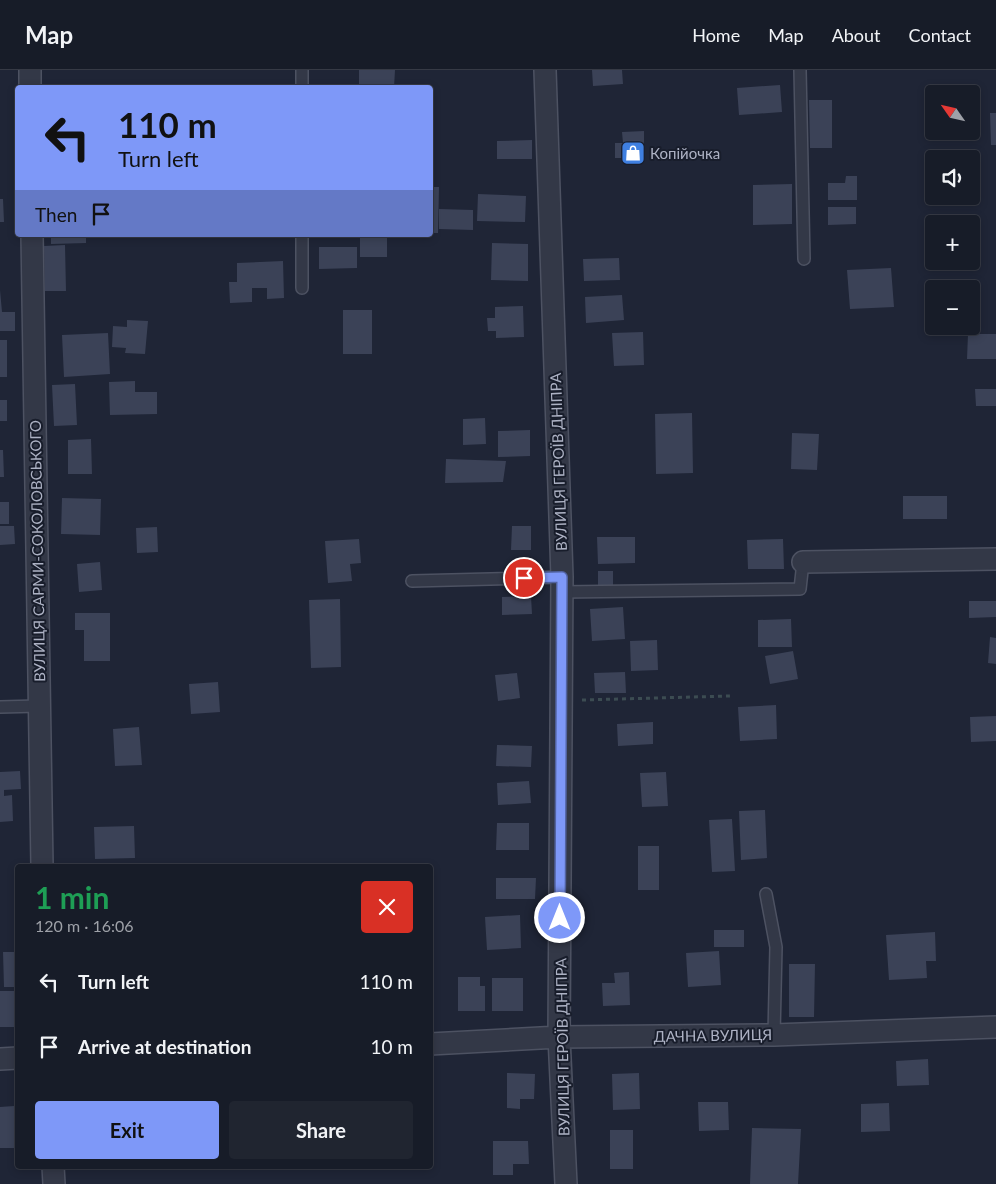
<!DOCTYPE html>
<meta charset="utf-8">
<style>
:root{--surface:#171c28;--page:#202530;--text:#f1f3f6;--muted:#9ea1a8;--line:#363a45;--accent:#7e98f8}
body{margin:0;font-family:Lato,sans-serif;background:var(--page);color:var(--text);height:100vh;display:flex;flex-direction:column;font-size:19px;white-space:nowrap}
*{box-sizing:border-box;margin:0}
p{font-size:16px;color:var(--muted)}
.icon{flex:none;width:28px;height:28px;fill:none;stroke:currentColor;stroke-width:2;stroke-linecap:round;stroke-linejoin:round}
.map{position:relative;flex:1;overflow:hidden}
.details{position:absolute;left:15px;top:794px;width:418px;height:305px;display:flex;flex-direction:column;background:var(--surface);border-radius:5px;box-shadow:0 2px 8px #0003,0 0 0 1px var(--line)}
.details>*{flex:none}
.hud{position:absolute;left:15px;top:15px;width:418px;height:152px;border-radius:5px;box-shadow:0 2px 8px #0003,0 0 0 1px var(--line);background:#7e98f8;color:#111;overflow:hidden}
.needle{width:32px;rotate:304deg}
.tools{position:absolute;left:925px;top:15px;display:grid;gap:10px}
.tools a{display:grid;place-items:center;width:55px;height:55px;border-radius:5px;background:var(--surface);box-shadow:0 2px 8px #0003,0 0 0 1px var(--line);font-size:25px}
.pin{position:absolute;display:grid;place-items:center;width:42px;height:42px;color:#fff;margin:-21px;border:2px solid #fff;border-radius:50%;box-shadow:0 1px 5px #0007}
.me{position:absolute;width:55px;margin:-28px;rotate:0deg;stroke-linejoin:round;filter:drop-shadow(0 0 4px #0008)}
.turn{display:flex;align-items:center;gap:18px;height:105px;padding:0 20px;font-size:22px}
.turn .icon{width:65px;height:65px;stroke-width:2.5}
.turn b{display:block;font-size:35px;line-height:42px}
.then{display:flex;align-items:center;height:48px;padding:0 20px;background:#0003;gap:10px;font-size:19px}
.round{display:grid;place-items:center;flex:none;width:52px;height:52px;border-radius:5px;background:var(--page)}
.overview{display:flex;align-items:center;justify-content:space-between;height:85px;padding:0 20px}
h1{font-size:30px;font-weight:700;line-height:38px;color:#1e9e55}
.primary-button{display:flex;gap:10px;margin-top:auto;padding:10px 20px}
.primary-button a{flex:1;height:58px;border-radius:5px;background:var(--accent);color:#111;font-size:20px;font-weight:700;line-height:58px;text-align:center}
.primary-button a+a{background:var(--page);color:var(--text)}
ul{padding:0;list-style:none}
li{display:flex;align-items:center;gap:15px;height:65px;padding:0 20px}
li div{flex:1}
li b{display:block;font-size:19px}
li em{font-style:normal}
header{display:flex;align-items:center;gap:30px;box-sizing:border-box;height:70px;padding:0 25px;background:var(--surface);border-bottom:1px solid var(--line)}
header strong{font-size:24px}
nav{display:flex;gap:28px;margin-inline-start:auto;font-size:18px}
.map>svg:first-child{display:block}
.building{fill:#3b4257}
.lines{fill:none;stroke-linecap:round;stroke-linejoin:round}
.lane-casing{stroke:#4d5262;stroke-width:14}
.street-casing{stroke:#4d5262;stroke-width:24}
.path{stroke:#3c4c52;stroke-width:3;stroke-dasharray:4 4;stroke-linecap:butt}
.lane{stroke:#333847;stroke-width:11}
.street{stroke:#333847;stroke-width:21}
.route-casing{stroke:#5263a1;stroke-width:12}
.route{stroke:#7e98f8;stroke-width:9}
.labels{text-anchor:middle;dominant-baseline:central;stroke-width:4;stroke-linejoin:round;paint-order:stroke}
.poi-label{font-size:15px;fill:#adb2c4;stroke:#181d2b;text-anchor:start}
.street-label{font-size:15px;fill:#adb2c4;stroke:#181d2b}
</style>
<header>
<strong>Map</strong>
<nav><a>Home</a><a>Map</a><a>About</a><a>Contact</a></nav>
</header>
<div class="map">
<svg width="996" height="1114" viewBox="0 0 996 1114">
<rect width="100%" height="100%" fill="#1f2536"/>
<!-- building -->
<path class="building" d="M359,0H395L394,18H359Z
M592,0H622L623,14L593,16Z
M780,15L782,42L739,45L737,18Z
M809,30H832V78H810Z
M990,43H996V75H991Z
M644,61V88H615V73H623L622,62Z
M532,70V89H497V71Z
M846,106H857V130H828V113H845Z
M792,114V154L753,155V115Z
M430,117H439L438,163H430Z
M478,124L526,126L525,152L477,151Z
M0,129H3L4,152H0Z
M828,137H856V154L828,155Z
M439,139L473,140V160L439,159Z
M51,165H86V173L51,174Z
M360,165H387V187H360Z
M492,173L528,174V211L491,210Z
M65,175L66,221H45L44,176Z
M319,177H357V198L319,199Z
M619,188L620,210L584,211L583,189Z
M283,191L284,228L267,229V218H252V232L230,233L229,212H237V193Z
M891,198L894,237L850,239L847,200Z
M0,220L2,242H15V261H0Z
M622,225L624,250L586,253L585,227Z
M523,236L524,267L496,268V261H488L487,248H495V237Z
M343,240H372V284H343Z
M127,250L148,251L145,284L125,283L126,278L112,277L113,256L127,257Z
M643,262L644,295L614,296L612,263Z
M108,263L110,304L64,307L62,265Z
M968,264H996V289H967Z
M0,270H7V307H0Z
M135,311V322H157V344L110,345L109,312Z
M75,314L77,355L54,356L52,315Z
M975,319H996V336H976Z
M0,330H7V351H0Z
M692,343L693,403L656,404L655,344Z
M485,348L486,374L463,375V349Z
M530,360V386L498,387V361Z
M792,363L819,364L817,400L791,399Z
M91,369L92,404H68V370Z
M0,380H3L4,407H0Z
M446,389L506,391L503,412L445,413Z
M903,426H947V449H903Z
M62,428L101,429L100,465L61,464Z
M0,432H9V454H0Z
M0,456H14L15,474L0,475Z
M512,456H531V480H511Z
M157,457L158,482L137,483L136,458Z
M597,467H635V493L598,494Z
M359,469L361,493L350,494L352,511L328,513L325,471Z
M783,469L784,499H748L747,470Z
M100,492L102,520L79,522L77,494Z
M598,501H613V516H598Z
M531,526L532,544L502,545V527Z
M340,529L341,597L311,598L309,530Z
M969,531H996V547L969,548Z
M623,537L625,569L592,571L590,539Z
M75,543H110V591H84V560H75Z
M791,549L792,577H758V550Z
M990,567L996,568V594L988,593Z
M657,570L658,600L631,601L630,571Z
M793,581L798,609L770,614L765,586Z
M625,602L626,623H595L594,603Z
M517,603L520,628L498,631L495,605Z
M218,612L220,642L191,644L189,614Z
M776,635L777,669L740,671L738,637Z
M996,646V671L971,672L970,647Z
M653,652V674L618,676L617,654Z
M139,657L142,695L115,696L113,659Z
M497,675L532,676L531,697L496,696Z
M20,701L21,719L4,720V726L12,725L13,751L0,752V702Z
M666,702L668,736L642,737L640,703Z
M529,711L531,733L498,735L497,713Z
M765,740L767,788L741,790L739,741Z
M732,749L735,801L712,802L709,750Z
M497,753H529V780H496Z
M134,756L135,788L95,789L94,757Z
M638,776H659V820H638Z
M496,808H536L535,829H496Z
M520,845L521,878L487,880L485,847Z
M714,860H744V877H714Z
M935,862L936,891H926L927,908L889,910L886,865Z
M719,881L721,915L688,917L686,883Z
M3,882H18V917H4Z
M789,894H815L814,947H789Z
M629,902L630,935L603,936L602,913H615L614,903Z
M458,907H480V916H485V941H458Z
M492,908H523V941H492Z
M0,921H18V957H0Z
M928,989L929,1015L897,1016L896,991Z
M507,1003L535,1004L534,1029H520V1039L507,1038Z
M639,1003L640,1039L613,1040L612,1004Z
M698,1032H728L729,1060L699,1061Z
M889,1033L890,1061L861,1062V1034Z
M14,1036V1078H0V1037Z
M752,1058L801,1059L798,1114H750Z
M610,1060H633V1099H610Z
M493,1071H528L529,1094H513V1105H493Z"/>
<g class="lines">
<!-- lane casing -->
<g class="lane-casing">
<path id="lane" d="M302,0V18
M800,0L804,189
M302,165V218
M412,511L562,507
M562,522L800,519L803,492
M0,637L39,636
M766,824L776,877L774,965"/>
</g>
<!-- street casing -->
<g class="street-casing">
<path id="street" d="M30,0V18
M545,0L562,507L559,967L566,1114
M32,165L42,796
M803,492L996,489
M430,974L559,967L774,965L996,957
M0,989L18,988
M53,1096L54,1114"/>
</g>
<!-- path -->
<path class="path" d="M582,630L730,626"/>
<!-- lane -->
<use href="#lane" class="lane"/>
<!-- street -->
<use href="#street" class="street"/>
</g>
<g class="lines">
<!-- route casing -->
<g class="route-casing">
<path id="route" d="M524,508L562,507L560,848"/>
</g>
<!-- route -->
<use href="#route" class="route"/>
</g>
<!-- icons -->
<defs>
<g id="shop-square" transform="scale(1.25)"><rect x="-9" y="-9" width="18" height="18" rx="4" fill="#3f7fe0" stroke="#181d2b"/><path d="M-5-2.5h2.3a2.7 3.5 0 0 1 5.4 0H5L5.5 6h-11ZM-1.5-2.5h3a1.5 2.3 0 0 0-3 0Z" fill="#fff"/></g>
</defs>
<g fill-rule="evenodd">
<use href="#shop-square" x="633" y="83"/>
</g>
<g class="labels">
<!-- poi labels -->
<g class="poi-label">
<text x="650" y="83">Копійочка</text>
</g>
<!-- street labels -->
<g class="street-label">
<text transform="translate(558 392) rotate(-92)">ВУЛИЦЯ ГЕРОЇВ ДНІПРА</text>
<text transform="translate(37 481) rotate(-91)">ВУЛИЦЯ САРМИ-СОКОЛОВСЬКОГО</text>
<text transform="translate(713 965) rotate(-1)">ДАЧНА ВУЛИЦЯ</text>
<text transform="translate(562 977) rotate(-91)">ВУЛИЦЯ ГЕРОЇВ ДНІПРА</text>
</g>
</g>
</svg>
<div class="tools">
<a><svg class="needle" viewBox="-14 -14 28 28"><path d="M0-13l5 13h-10z" fill="#e53935"/><path d="M0 13l5-13h-10z" fill="#9ea1a8"/></svg></a>
<a><svg class="icon" aria-label="sound" viewBox="0 0 24 24"><path d="M4 9h4l5-4v14l-5-4H4zM17 9q2 3 0 6"/></svg></a>
<a>+</a>
<a>−</a>
</div>
<div class="pin" style="left:524px;top:508px;background:#d93025"><svg class="icon" aria-label="arrive" viewBox="0 0 24 24"><path d="M6 21V4h12l-3 4 3 4H6"/></svg></div>
<svg class="me" style="left:560px;top:848px" viewBox="-20 -20 40 40"><circle r="17" fill="#7e98f8" stroke="#fff" stroke-width="3"/><path d="M0-11L8 9 0 5-8 9z" fill="#fff"/></svg>
<div class="hud">
<div class="turn"><svg class="icon" aria-label="left" viewBox="0 0 24 24"><path d="M17 20v-9H6M10 6l-5 5 5 5"/></svg><div><b>110 m</b>Turn left</div></div>
<div class="then">Then<svg class="icon" aria-label="arrive" viewBox="0 0 24 24"><path d="M6 21V4h12l-3 4 3 4H6"/></svg></div>
</div>
<section class="details">
<div class="overview"><div><h1>1 min</h1><p>120 m · 16:06</p></div><a class="round" style="background:#d93025;color:#fff"><svg class="icon" aria-label="close" viewBox="0 0 24 24"><path d="M6 6l12 12M18 6L6 18"/></svg></a></div>
<ul>
<li><svg class="icon" aria-label="left" viewBox="0 0 24 24"><path d="M17 20v-9H6M10 6l-5 5 5 5"/></svg><div><b>Turn left</b></div><em>110 m</em></li>
<li><svg class="icon" aria-label="arrive" viewBox="0 0 24 24"><path d="M6 21V4h12l-3 4 3 4H6"/></svg><div><b>Arrive at destination</b></div><em>10 m</em></li>
</ul>
<div class="primary-button"><a>Exit</a><a>Share</a></div>
</section>
</div>
